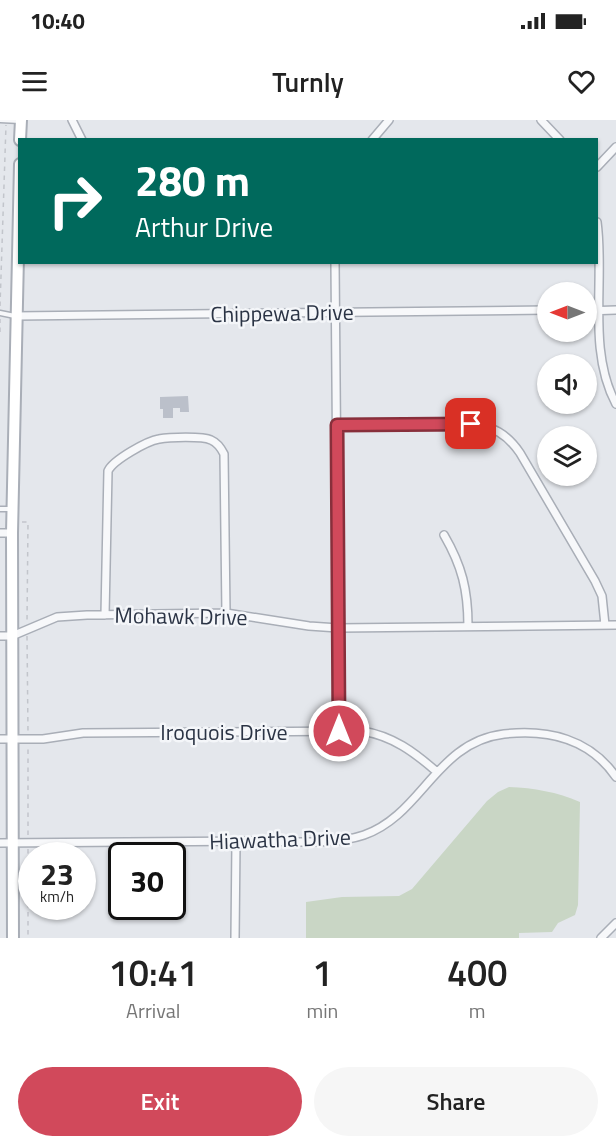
<!DOCTYPE html>
<style>
:root{--surface:#fff;--page:#f6f6f6;--text:#222;--muted:#767676;--accent:#d1495b}
body{margin:0;font-family:"Titillium Web",sans-serif;background:var(--page);color:var(--text);height:100vh;display:flex;flex-direction:column;font-size:22px;white-space:nowrap}
*{box-sizing:border-box;margin:0}
p{font-size:20px;color:var(--muted)}
.icon{flex:none;width:33px;height:33px;fill:none;stroke:currentColor;stroke-width:2;stroke-linecap:round;stroke-linejoin:round}
.map{position:relative;height:818px;overflow:hidden}
.side{display:flex;flex-direction:column;background:var(--surface);flex:1}
.side>*{flex:none}
.banner{position:absolute;left:18px;top:18px;width:580px;height:126px;border-radius:0px;box-shadow:0 2px 4px #0004;background:#00695c;color:#fff;overflow:hidden}
.needle{width:39px;rotate:270deg}
.tools{position:absolute;left:537px;top:162px;display:grid;gap:12px}
.tools a{display:grid;place-items:center;width:60px;height:60px;border-radius:50%;background:var(--surface);box-shadow:0 2px 4px #0004;font-size:30px}
.speed{position:absolute;left:18px;top:722px;display:flex;gap:12px;font-size:30px;font-weight:700;text-align:center}
.speed>*{display:grid;place-content:center;width:78px;height:78px;border-radius:50%;background:var(--surface);box-shadow:0 2px 4px #0004;line-height:1}
.speed small{font-size:15px;font-weight:400}
.speed .limit{border:3px solid #111;border-radius:9px;background:#fff;color:#111}
.pin{position:absolute;display:grid;place-items:center;width:51px;height:51px;color:#fff;margin:-26px;border-radius:12px;box-shadow:0 3px 9px #0006}
.me{position:absolute;width:66px;margin:-33px;rotate:0deg;stroke-linejoin:round;filter:drop-shadow(0 0 4px #0008)}
.turn{display:flex;align-items:center;gap:21px;height:126px;padding:0 18px;font-size:27px}
.turn .icon{width:78px;height:78px;stroke-width:2.5}
.turn b{display:block;font-size:42px;line-height:51px}
.eta{display:flex;justify-content:space-evenly;align-items:center;height:102px;text-align:center}
.eta b{font-size:36px;font-weight:600;line-height:42px}
.primary-button{display:flex;gap:12px;margin-top:auto;padding:12px 18px}
.primary-button a{flex:1;height:69px;border-radius:36px;background:var(--accent);color:#fff;font-size:24px;font-weight:600;line-height:69px;text-align:center}
.primary-button a+a{background:var(--page);color:var(--text)}
.status{display:flex;justify-content:space-between;align-items:center;height:42px;padding:0 30px;background:var(--surface);direction:ltr}
.status svg{height:16px;fill:currentColor}
header{display:flex;justify-content:space-between;align-items:center;height:78px;padding:0 18px;background:var(--surface);font-size:27px;font-weight:600}
.map>svg:first-child{display:block}
.green{fill:#c9d6c5}
.building{fill:#bbc0ca}
.lines{fill:none;stroke-linecap:round;stroke-linejoin:round}
.lane-casing{stroke:#a9aeb7;stroke-width:7}
.street-casing{stroke:#a9aeb7;stroke-width:10}
.secondary-casing{stroke:#a9aeb7;stroke-width:14}
.path{stroke:#c2c5cb;stroke-width:1.5;stroke-dasharray:4.5 4.5;stroke-linecap:butt}
.lane{stroke:#f7f8fa;stroke-width:4}
.street{stroke:#f7f8fa;stroke-width:7}
.secondary{stroke:#fff;stroke-width:10}
.route-casing{stroke:#882f3b;stroke-width:15}
.route{stroke:#d1495b;stroke-width:10}
.labels{text-anchor:middle;dominant-baseline:central;stroke-width:5;stroke-linejoin:round;paint-order:stroke}
.street-label{font-size:22px;fill:#2b3445;stroke:#f4f6f9}
</style>
<div class="status"><b>10:40</b><svg viewBox="0 0 49 12"><path d="M0 12V9h3v3zM5 12V6h3v6zM10 12V3h3v9zM15 12V0h3v12zM26 1h20v11H26zM47 4h2v5h-2z"/></svg></div>
<header><svg class="icon" aria-label="menu" viewBox="0 0 24 24"><path d="M4 6h16M4 12h16M4 18h16"/></svg>Turnly<svg class="icon" aria-label="heart" viewBox="0 0 24 24"><path d="M12 20l-8-8c-3-5 5-10 8-4 3-6 11-1 8 4z"/></svg></header>
<div class="map">
<svg width="616" height="818" viewBox="0 0 616 818">
<rect width="100%" height="100%" fill="#e4e7ec"/>
<!-- green -->
<path class="green" d="M509,667C534,668 557,672 580,682L578,785L575,795L558,803L552,812L519,813V818H306V782L342,777L399,776L412,769L487,681L498,672Z"/>
<!-- building -->
<path class="building" d="M188,276L189,292H180V288H173V298H163V289H160V277Z"/>
<g class="lines">
<!-- lane casing -->
<g class="lane-casing">
<path id="lane" d="M0,0L20,1
M0,193L15,196
M0,389H11"/>
</g>
<!-- street casing -->
<g class="street-casing">
<path id="street" d="M72,0L82,20
M541,0L560,20
M372,20L389,0
M597,47L616,27
M597,102C605,161 587,230 616,284
M335,142L339,611
M586,191L616,190
M16,196L548,190
M337,305L471,304C493,306 507,314 520,333L595,461L602,476L605,505
M0,413H12
M444,415C462,446 468,470 468,506
M105,495L108,351C113,340 147,321 159,319C169,317 203,316 211,320C218,323 221,328 224,334L226,493
M0,516H12L57,497L87,495L226,493L309,506L338,508L616,505
M0,619H43L83,613L362,611C393,616 414,632 437,652
M0,723C85,723 170,722 255,721C288,721 332,726 364,715C422,695 436,622 504,614C548,609 590,619 616,657
M235,818L236,722
M601,818L616,803"/>
</g>
<!-- secondary casing -->
<g class="secondary-casing">
<path id="secondary" d="M20,20L21,0
M13,818L12,413L20,44"/>
</g>
<!-- path -->
<path class="path" d="M0,186L6,5
M0,212V199
M22,402H28L27,502
M27,516L28,613
M28,715V627
M28,729V818"/>
<!-- lane -->
<use href="#lane" class="lane"/>
<!-- street -->
<use href="#street" class="street"/>
<!-- secondary -->
<use href="#secondary" class="secondary"/>
</g>
<g class="lines">
<!-- route casing -->
<g class="route-casing">
<path id="route" d="M339,611L337,305L471,304"/>
</g>
<!-- route -->
<use href="#route" class="route"/>
</g>
<g class="labels">
<!-- street labels -->
<g class="street-label">
<text transform="translate(282 193) rotate(-1)">Chippewa Drive</text>
<text transform="translate(181 496) rotate(1)">Mohawk Drive</text>
<text x="224" y="612">Iroquois Drive</text>
<text transform="translate(280 719) rotate(-2)">Hiawatha Drive</text>
</g>
</g>
</svg>
<div class="tools">
<a><svg class="needle" viewBox="-14 -14 28 28"><path d="M0-13l5 13h-10z" fill="#e53935"/><path d="M0 13l5-13h-10z" fill="#767676"/></svg></a>
<a><svg class="icon" aria-label="sound" viewBox="0 0 24 24"><path d="M4 9h4l5-4v14l-5-4H4zM17 9q2 3 0 6"/></svg></a>
<a><svg class="icon" aria-label="layers" viewBox="0 0 24 24"><path d="M12 4l9 5-9 5-9-5zM3 14l9 5 9-5"/></svg></a>
</div>
<div class="speed"><div>23<small>km/h</small></div><div class="limit">30</div></div>
<div class="pin" style="left:471px;top:304px;background:#d93025"><svg class="icon" aria-label="arrive" viewBox="0 0 24 24"><path d="M6 21V4h12l-3 4 3 4H6"/></svg></div>
<svg class="me" style="left:339px;top:611px" viewBox="-20 -20 40 40"><circle r="17" fill="#d1495b" stroke="#fff" stroke-width="3"/><path d="M0-11L8 9 0 5-8 9z" fill="#fff"/></svg>
<div class="banner">
<div class="turn"><svg class="icon" aria-label="right" viewBox="0 0 24 24"><path d="M7 20v-9h11M14 6l5 5-5 5"/></svg><div><b>280 m</b>Arthur Drive</div></div>
</div>
</div>
<section class="side">
<div class="eta">
<div><b>10:41</b><p>Arrival</p></div>
<div><b>1</b><p>min</p></div>
<div><b>400</b><p>m</p></div>
</div>
<div class="primary-button"><a>Exit</a><a>Share</a></div>
</section>
